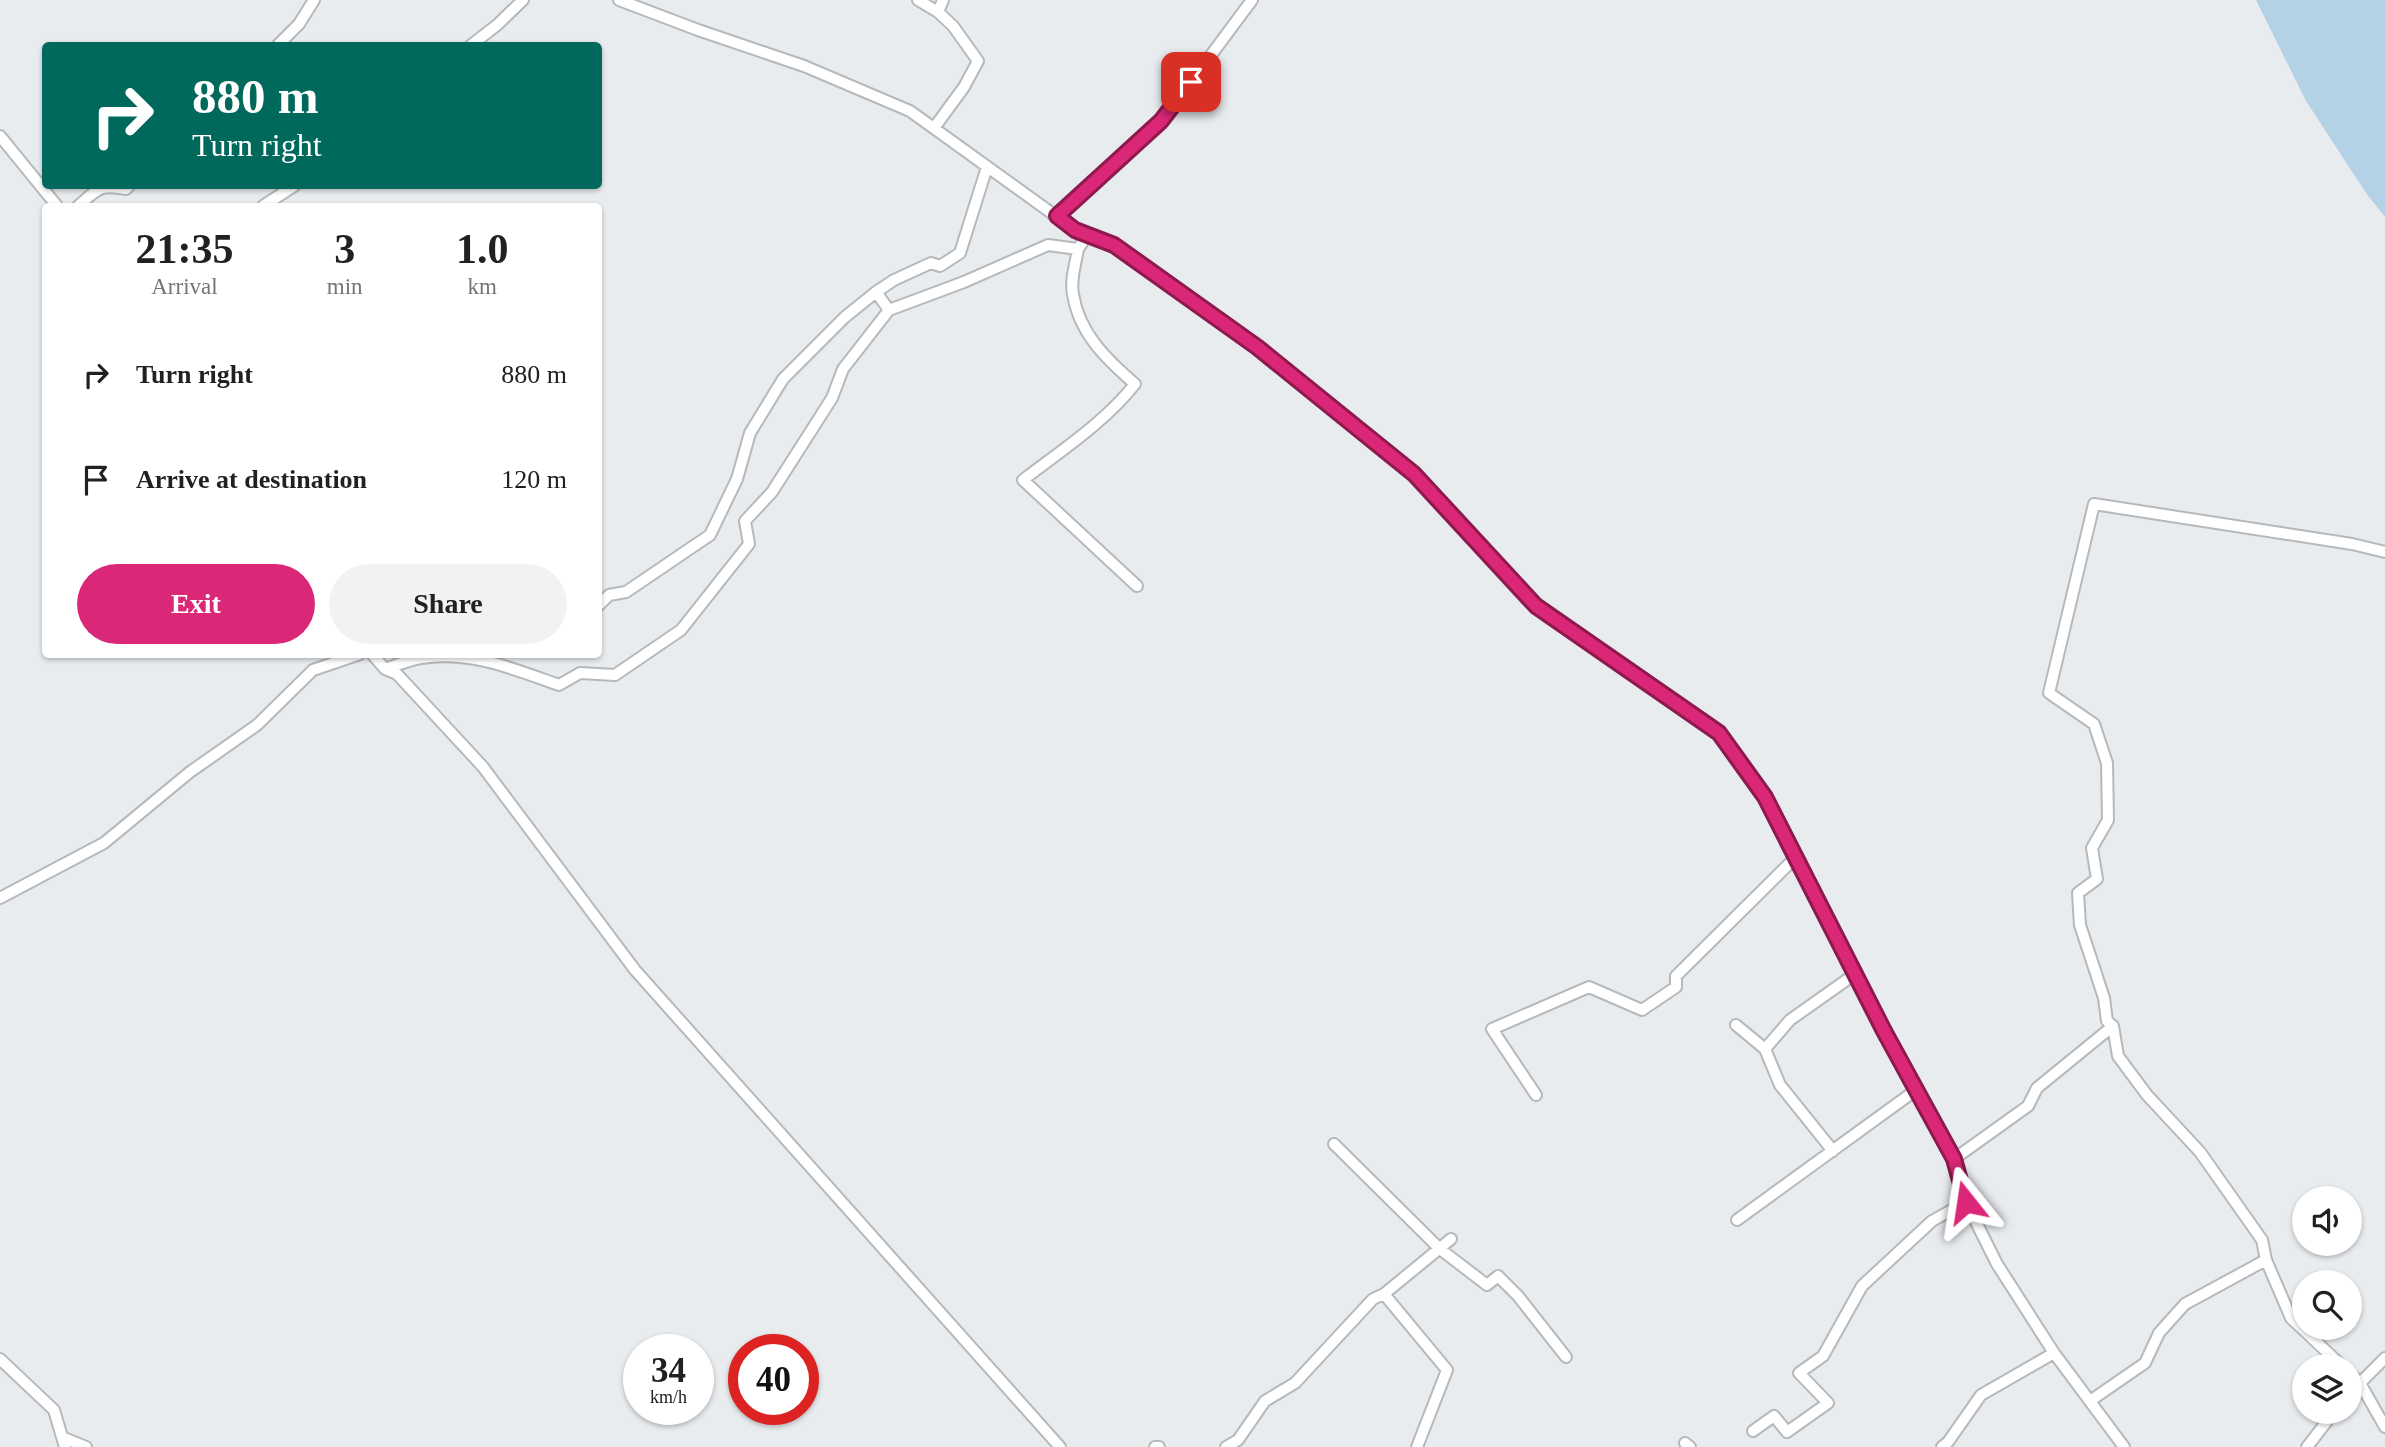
<!DOCTYPE html>
<style>
:root{--surface:#fff;--page:#f2f2f2;--text:#202124;--muted:#757577;--accent:#db2777}
body{margin:0;font-family:"Times New Roman",serif;background:var(--page);color:var(--text);height:100vh;display:flex;flex-direction:column;font-size:26px;white-space:nowrap}
*{box-sizing:border-box;margin:0}
p{font-size:23px;color:var(--muted)}
.icon{flex:none;width:38px;height:38px;fill:none;stroke:currentColor;stroke-width:2;stroke-linecap:round;stroke-linejoin:round}
.map{position:relative;flex:1;overflow:hidden}
.details{position:absolute;left:42px;top:203px;width:560px;height:455px;display:flex;flex-direction:column;background:var(--surface);border-radius:7px;box-shadow:0 2px 5px #0004}
.details>*{flex:none}
.banner{position:absolute;left:42px;top:42px;width:560px;height:147px;border-radius:7px;box-shadow:0 2px 5px #0004;background:#00695c;color:#fff;overflow:hidden}
.tools{position:absolute;left:2292px;top:1186px;display:grid;gap:14px}
.tools a{display:grid;place-items:center;width:70px;height:70px;border-radius:50%;background:var(--surface);box-shadow:0 2px 5px #0004;font-size:35px}
.speed{position:absolute;left:623px;top:1334px;display:flex;gap:14px;font-size:35px;font-weight:700;text-align:center}
.speed>*{display:grid;place-content:center;width:91px;height:91px;border-radius:50%;background:var(--surface);box-shadow:0 2px 5px #0004;line-height:1}
.speed small{font-size:18px;font-weight:400}
.speed .limit{border:10px solid #d22;background:#fff;color:#111}
.pin{position:absolute;display:grid;place-items:center;width:60px;height:60px;color:#fff;margin:-30px;border-radius:14px;box-shadow:0 4px 10px #0006}
.me{position:absolute;width:77px;margin:-38px;rotate:345deg;stroke-linejoin:round;filter:drop-shadow(0 0 5px #0008)}
.turn{display:flex;align-items:center;gap:24px;height:147px;padding:0 35px;font-size:32px}
.turn .icon{width:91px;height:91px;stroke-width:2.5}
.turn b{display:block;font-size:49px;line-height:60px}
.eta{display:flex;justify-content:space-evenly;align-items:center;height:119px;text-align:center}
.eta b{font-size:42px;font-weight:800;line-height:49px}
.cta{display:flex;gap:14px;margin-top:auto;padding:14px 35px}
.cta a{flex:1;height:80px;border-radius:42px;background:var(--accent);color:#fff;font-size:28px;font-weight:800;line-height:80px;text-align:center}
.cta a+a{background:var(--page);color:var(--text)}
ul{padding:0;list-style:none}
li{display:flex;align-items:center;gap:21px;height:105px;padding:0 35px}
li div{flex:1}
li b{display:block;font-size:26px}
li em{font-style:normal}
.map>svg:first-child{display:block}
.water{fill:#b4d1e5}
.lines{fill:none;stroke-linecap:round;stroke-linejoin:round}
.minor-casing{stroke:#b6b9bc;stroke-width:14}
.minor{stroke:#fff;stroke-width:10}
.route-casing{stroke:#8e194d;stroke-width:18}
.route{stroke:#db2777;stroke-width:12}
</style>
<div class="map">
<svg width="2385" height="1447" viewBox="0 0 2385 1447">
<rect width="100%" height="100%" fill="#e9ecef"/>
<!-- water -->
<path class="water" d="M2256,0H2385V217L2366,193L2306,101Z"/>
<g class="lines">
<!-- minor casing -->
<g class="minor-casing">
<path id="minor" d="M619,0L698,30L804,66L910,111L1075,230L1114,245L1257,347L1414,474L1536,606L1719,733L1765,797L1884,1031L1954,1159L1966,1202L1997,1264L2054,1353L2124,1447
M918,0L938,12L943,0
M277,46L299,24L314,0
M470,46L497,25L523,0
M934,128L964,87L978,61L953,26L938,12
M0,136L57,206
M78,206C98,189 99,184 126,189L129,186
M263,206L294,186
M1057,216L1162,121L1252,0
M1082,243L1078,249C1076,262 1070,280 1073,294C1079,333 1106,359 1135,384C1105,422 1062,450 1023,480L1137,586
M889,310L876,292L894,280L931,263L940,266L960,253L987,167
M598,606L609,595L626,592L710,535L737,479L750,433L783,379L845,317L876,292
M372,654L385,669L397,674L483,767L635,970L1060,1447
M385,669C396,665 409,660 421,658C469,650 514,669 559,685L580,673L615,675L681,630L749,544L745,521L772,492L832,398L843,369L889,310L964,282L1048,245L1078,249
M0,898L104,843L190,772L257,725L313,670L360,654
M1736,1025L1765,1049L1780,1085L1833,1151
M1765,1049L1790,1020L1855,974
M1536,1095L1492,1029L1589,987L1642,1010L1676,987V976L1796,857
M1334,1144L1440,1249L1487,1285L1498,1276L1518,1296L1566,1357
M1954,1159L2028,1106L2037,1088L2113,1026
M1737,1220L1916,1090
M1384,1294L1447,1370L1417,1447
M0,1359L54,1410L65,1447
M2343,1367L2291,1318L2266,1260L2262,1240L2200,1152L2147,1095L2118,1056L2113,1026L2107,1021L2104,998L2080,925L2078,893L2097,879L2092,848L2108,820L2107,763L2094,724L2049,693L2094,504L2352,544L2385,552
M2350,1374L2360,1383L2385,1427
M2350,1393L2385,1358
M2090,1401L2145,1363L2159,1333L2185,1304L2266,1260
M1753,1431L1774,1416L1787,1432L1828,1403L1799,1373L1823,1356L1862,1286L1932,1221L1966,1202
M64,1438L86,1447
M1685,1443L1690,1447
M1155,1447H1159
M1226,1447L1238,1440L1265,1401L1295,1383L1373,1299L1384,1294L1451,1239
M1942,1447L1948,1442L1981,1395L2054,1353
M2307,1447L2334,1412"/>
</g>
<!-- minor -->
<use href="#minor" class="minor"/>
</g>
<g class="lines">
<!-- route casing -->
<g class="route-casing">
<path id="route" d="M1191,82L1161,121L1057,216L1075,230L1114,245L1257,347L1414,474L1536,606L1719,733L1765,797L1884,1031L1954,1159L1966,1202"/>
</g>
<!-- route -->
<use href="#route" class="route"/>
</g>
</svg>
<div class="tools">
<a><svg class="icon" aria-label="sound" viewBox="0 0 24 24"><path d="M4 9h4l5-4v14l-5-4H4zM17 9q2 3 0 6"/></svg></a>
<a><svg class="icon" aria-label="search" viewBox="0 0 24 24"><circle cx="10" cy="10" r="6"/><path d="M15 15l6 6"/></svg></a>
<a><svg class="icon" aria-label="layers" viewBox="0 0 24 24"><path d="M12 4l9 5-9 5-9-5zM3 14l9 5 9-5"/></svg></a>
</div>
<div class="speed"><div>34<small>km/h</small></div><div class="limit">40</div></div>
<div class="pin" style="left:1191px;top:82px;background:#d93025"><svg class="icon" aria-label="arrive" viewBox="0 0 24 24"><path d="M6 21V4h12l-3 4 3 4H6"/></svg></div>
<svg class="me" style="left:1966px;top:1202px" viewBox="-20 -20 40 40"><path d="M0-17L14 15 0 8-14 15z" fill="#db2777" stroke="#fff" stroke-width="4"/></svg>
<div class="banner">
<div class="turn"><svg class="icon" aria-label="right" viewBox="0 0 24 24"><path d="M7 20v-9h11M14 6l5 5-5 5"/></svg><div><b>880 m</b>Turn right</div></div>
</div>
<section class="details">
<div class="eta">
<div><b>21:35</b><p>Arrival</p></div>
<div><b>3</b><p>min</p></div>
<div><b>1.0</b><p>km</p></div>
</div>
<ul>
<li><svg class="icon" aria-label="right" viewBox="0 0 24 24"><path d="M7 20v-9h11M14 6l5 5-5 5"/></svg><div><b>Turn right</b></div><em>880 m</em></li>
<li><svg class="icon" aria-label="arrive" viewBox="0 0 24 24"><path d="M6 21V4h12l-3 4 3 4H6"/></svg><div><b>Arrive at destination</b></div><em>120 m</em></li>
</ul>
<div class="cta"><a>Exit</a><a>Share</a></div>
</section>
</div>
